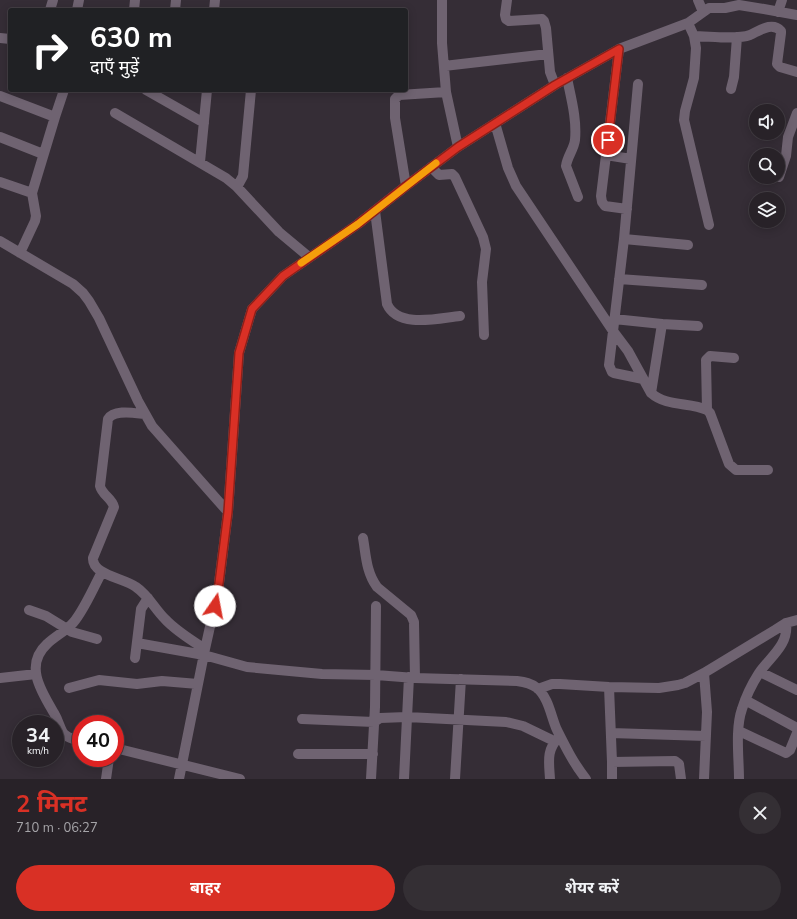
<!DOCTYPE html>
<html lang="hi">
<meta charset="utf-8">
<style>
:root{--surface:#282228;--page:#342f34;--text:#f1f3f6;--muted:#a5a4a8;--line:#443f45;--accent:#d93025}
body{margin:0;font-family:"Nunito Sans","Noto Sans Devanagari",sans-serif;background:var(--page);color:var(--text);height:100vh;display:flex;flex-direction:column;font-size:15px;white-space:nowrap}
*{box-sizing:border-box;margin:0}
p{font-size:13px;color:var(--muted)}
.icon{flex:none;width:22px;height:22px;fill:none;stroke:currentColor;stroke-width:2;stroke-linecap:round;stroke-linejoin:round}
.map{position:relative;height:779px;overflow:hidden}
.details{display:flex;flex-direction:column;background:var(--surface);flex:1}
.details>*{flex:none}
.hud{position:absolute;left:8px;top:8px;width:400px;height:84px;border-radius:4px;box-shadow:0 2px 10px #0003,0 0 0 1px var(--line);background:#202124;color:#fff;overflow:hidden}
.buttons{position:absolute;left:749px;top:104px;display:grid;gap:8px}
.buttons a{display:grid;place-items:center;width:36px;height:36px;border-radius:50%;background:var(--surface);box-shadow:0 2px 10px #0003,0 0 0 1px var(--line);font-size:20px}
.speed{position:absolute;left:12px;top:715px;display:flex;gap:8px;font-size:20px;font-weight:700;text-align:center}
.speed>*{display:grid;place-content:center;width:52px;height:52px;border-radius:50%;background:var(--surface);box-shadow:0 2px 10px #0003,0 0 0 1px var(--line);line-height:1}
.speed small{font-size:10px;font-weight:400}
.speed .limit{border:6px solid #d22;background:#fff;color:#111}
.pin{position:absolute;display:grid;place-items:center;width:34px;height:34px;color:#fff;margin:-17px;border:2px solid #fff;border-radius:50%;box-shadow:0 1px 4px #0007}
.me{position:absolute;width:44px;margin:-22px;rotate:12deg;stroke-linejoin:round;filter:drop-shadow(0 0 3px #0008)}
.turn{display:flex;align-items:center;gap:14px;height:84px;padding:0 16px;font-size:18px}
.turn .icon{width:52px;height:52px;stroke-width:2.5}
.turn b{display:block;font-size:28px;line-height:34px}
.round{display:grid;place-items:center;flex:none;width:42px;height:42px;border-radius:21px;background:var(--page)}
.summary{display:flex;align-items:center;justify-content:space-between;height:68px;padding:0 16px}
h1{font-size:24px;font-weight:700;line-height:30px;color:var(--accent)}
.action{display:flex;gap:8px;margin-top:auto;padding:8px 16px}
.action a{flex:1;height:46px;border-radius:24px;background:var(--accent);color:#fff;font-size:16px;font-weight:700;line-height:46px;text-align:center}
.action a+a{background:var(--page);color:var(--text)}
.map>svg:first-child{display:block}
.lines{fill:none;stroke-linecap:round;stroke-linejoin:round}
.minor{stroke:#6f6371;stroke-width:10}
.route-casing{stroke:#8d1f18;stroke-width:10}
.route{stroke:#d93025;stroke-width:7}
.slow{stroke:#f59e0b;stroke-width:7}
</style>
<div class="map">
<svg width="797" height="779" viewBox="0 0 797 779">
<rect width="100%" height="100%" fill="#352d36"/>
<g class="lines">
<!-- minor -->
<path class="minor" d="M442,0V43L446,92L458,147
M507,0L505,15L506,19L509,21L542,19L544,21L546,28L550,72L555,85
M698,0L703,12
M50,10L53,0
M77,10L79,0
M134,10L135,0
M175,10L176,0
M214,10L215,0
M778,12L782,0
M688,23L694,36L696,48L694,78L685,111L684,120L709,225
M694,36C709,36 736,40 750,35C759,31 772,21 781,31V33L777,64L780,67L797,72
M0,38L10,39
M619,49L601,196L602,202L605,206L627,209
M444,66L548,54
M567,78C571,98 577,119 575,140C574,149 567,157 566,166L578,197
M638,84L624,239L609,365L612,372L614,373L643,379
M731,89L734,77L737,37
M146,90L204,123
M0,96L55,117
M115,113L226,178L237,187L279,232L309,257
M495,123L508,168L516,186L613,331L628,351L651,393C667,407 689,402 707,410L710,413L729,464L736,470H768
M0,137L43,154
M606,155L631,159
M200,162L207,90
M431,167L439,175L452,174L455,177L483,237L486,249L482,282L484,335
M779,177L786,156L788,137L797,113
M0,182L32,193
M406,186L395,118V99L399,95L446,92
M237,187L243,176L251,90
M375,211L387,304C398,329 439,318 460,316
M624,239L688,245
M0,241L73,284L83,293L89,301L99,318L138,401L152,426L228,512
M20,253L35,221L36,216L32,193L55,117L64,90
M619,279L702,285
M614,319L662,324L698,326
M651,393L662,324
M707,410L706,360L710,356L734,358
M144,414C134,413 114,409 108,419L100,486C102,495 112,498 114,507L93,558C92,575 124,578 136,587C148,595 155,609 165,619C176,631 191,640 205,649
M363,538C366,555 366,572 377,587L411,615L414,622L415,678
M29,610L46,616L72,632L97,639
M137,643L204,655L247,667L322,674L376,675L415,678L517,681C525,682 531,683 537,688C549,698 551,717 557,730C566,748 574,764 586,779
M135,658L141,609L148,598
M760,672L797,690
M0,678L36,674
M609,687L612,762V779
M69,688L99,680L137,684L162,681L198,684
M538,689L552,684H560L609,687L659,688L678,685L685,683L704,673L775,630L786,623L797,620
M745,700L797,728
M302,719L374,722L380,718L407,717L506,722L523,726L554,741
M739,731L786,753L790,750L797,733
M611,733L706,736
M81,741C57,736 64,730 54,713C41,691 24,665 47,644C54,637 64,632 71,625C82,615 94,586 102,572
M115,748L240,779
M298,754H373
M612,762L675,761L679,764L681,779
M106,779L109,758
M179,779L205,649L218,591L228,512L239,353L252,309L283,276L358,224L406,186L458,147L555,85L619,49L688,23L709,8H725L739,5L764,9L797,15
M371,779L375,707L376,606
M404,779L409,677
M455,779L461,679
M550,779C549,762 546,750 559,737
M704,779L707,712L704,673
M739,779C739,758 735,729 742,709C746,696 752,684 759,673C770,657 789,645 786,623"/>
</g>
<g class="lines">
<!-- route casing -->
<g class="route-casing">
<path id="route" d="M215,606L218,591L228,512L239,353L252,309L283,276L358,224L406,186L458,147L555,85L619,49L608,140"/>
</g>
<!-- route -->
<use href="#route" class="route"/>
<!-- slow -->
<path class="slow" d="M301,263L358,224L436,163"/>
</g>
</svg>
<div class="buttons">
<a><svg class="icon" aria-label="sound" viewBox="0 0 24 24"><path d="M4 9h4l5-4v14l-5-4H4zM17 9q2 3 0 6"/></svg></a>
<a><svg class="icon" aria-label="search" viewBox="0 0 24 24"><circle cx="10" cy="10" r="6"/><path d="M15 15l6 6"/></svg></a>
<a><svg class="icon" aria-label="layers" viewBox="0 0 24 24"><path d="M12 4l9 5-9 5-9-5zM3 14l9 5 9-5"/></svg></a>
</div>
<div class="speed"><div>34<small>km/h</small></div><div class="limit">40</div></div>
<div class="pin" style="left:608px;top:140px;background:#d93025"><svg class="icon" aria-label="arrive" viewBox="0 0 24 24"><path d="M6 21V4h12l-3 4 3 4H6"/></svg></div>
<svg class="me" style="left:215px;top:606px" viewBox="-20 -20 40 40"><circle r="19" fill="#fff"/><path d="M0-13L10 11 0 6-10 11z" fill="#d93025"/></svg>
<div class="hud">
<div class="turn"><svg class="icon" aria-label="right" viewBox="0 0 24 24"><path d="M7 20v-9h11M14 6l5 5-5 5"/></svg><div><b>630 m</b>दाएँ मुड़ें</div></div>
</div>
</div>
<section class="details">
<div class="summary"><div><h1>2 मिनट</h1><p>710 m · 06:27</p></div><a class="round"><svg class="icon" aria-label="close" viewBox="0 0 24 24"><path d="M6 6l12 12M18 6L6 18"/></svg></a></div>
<div class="action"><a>बाहर</a><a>शेयर करें</a></div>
</section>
